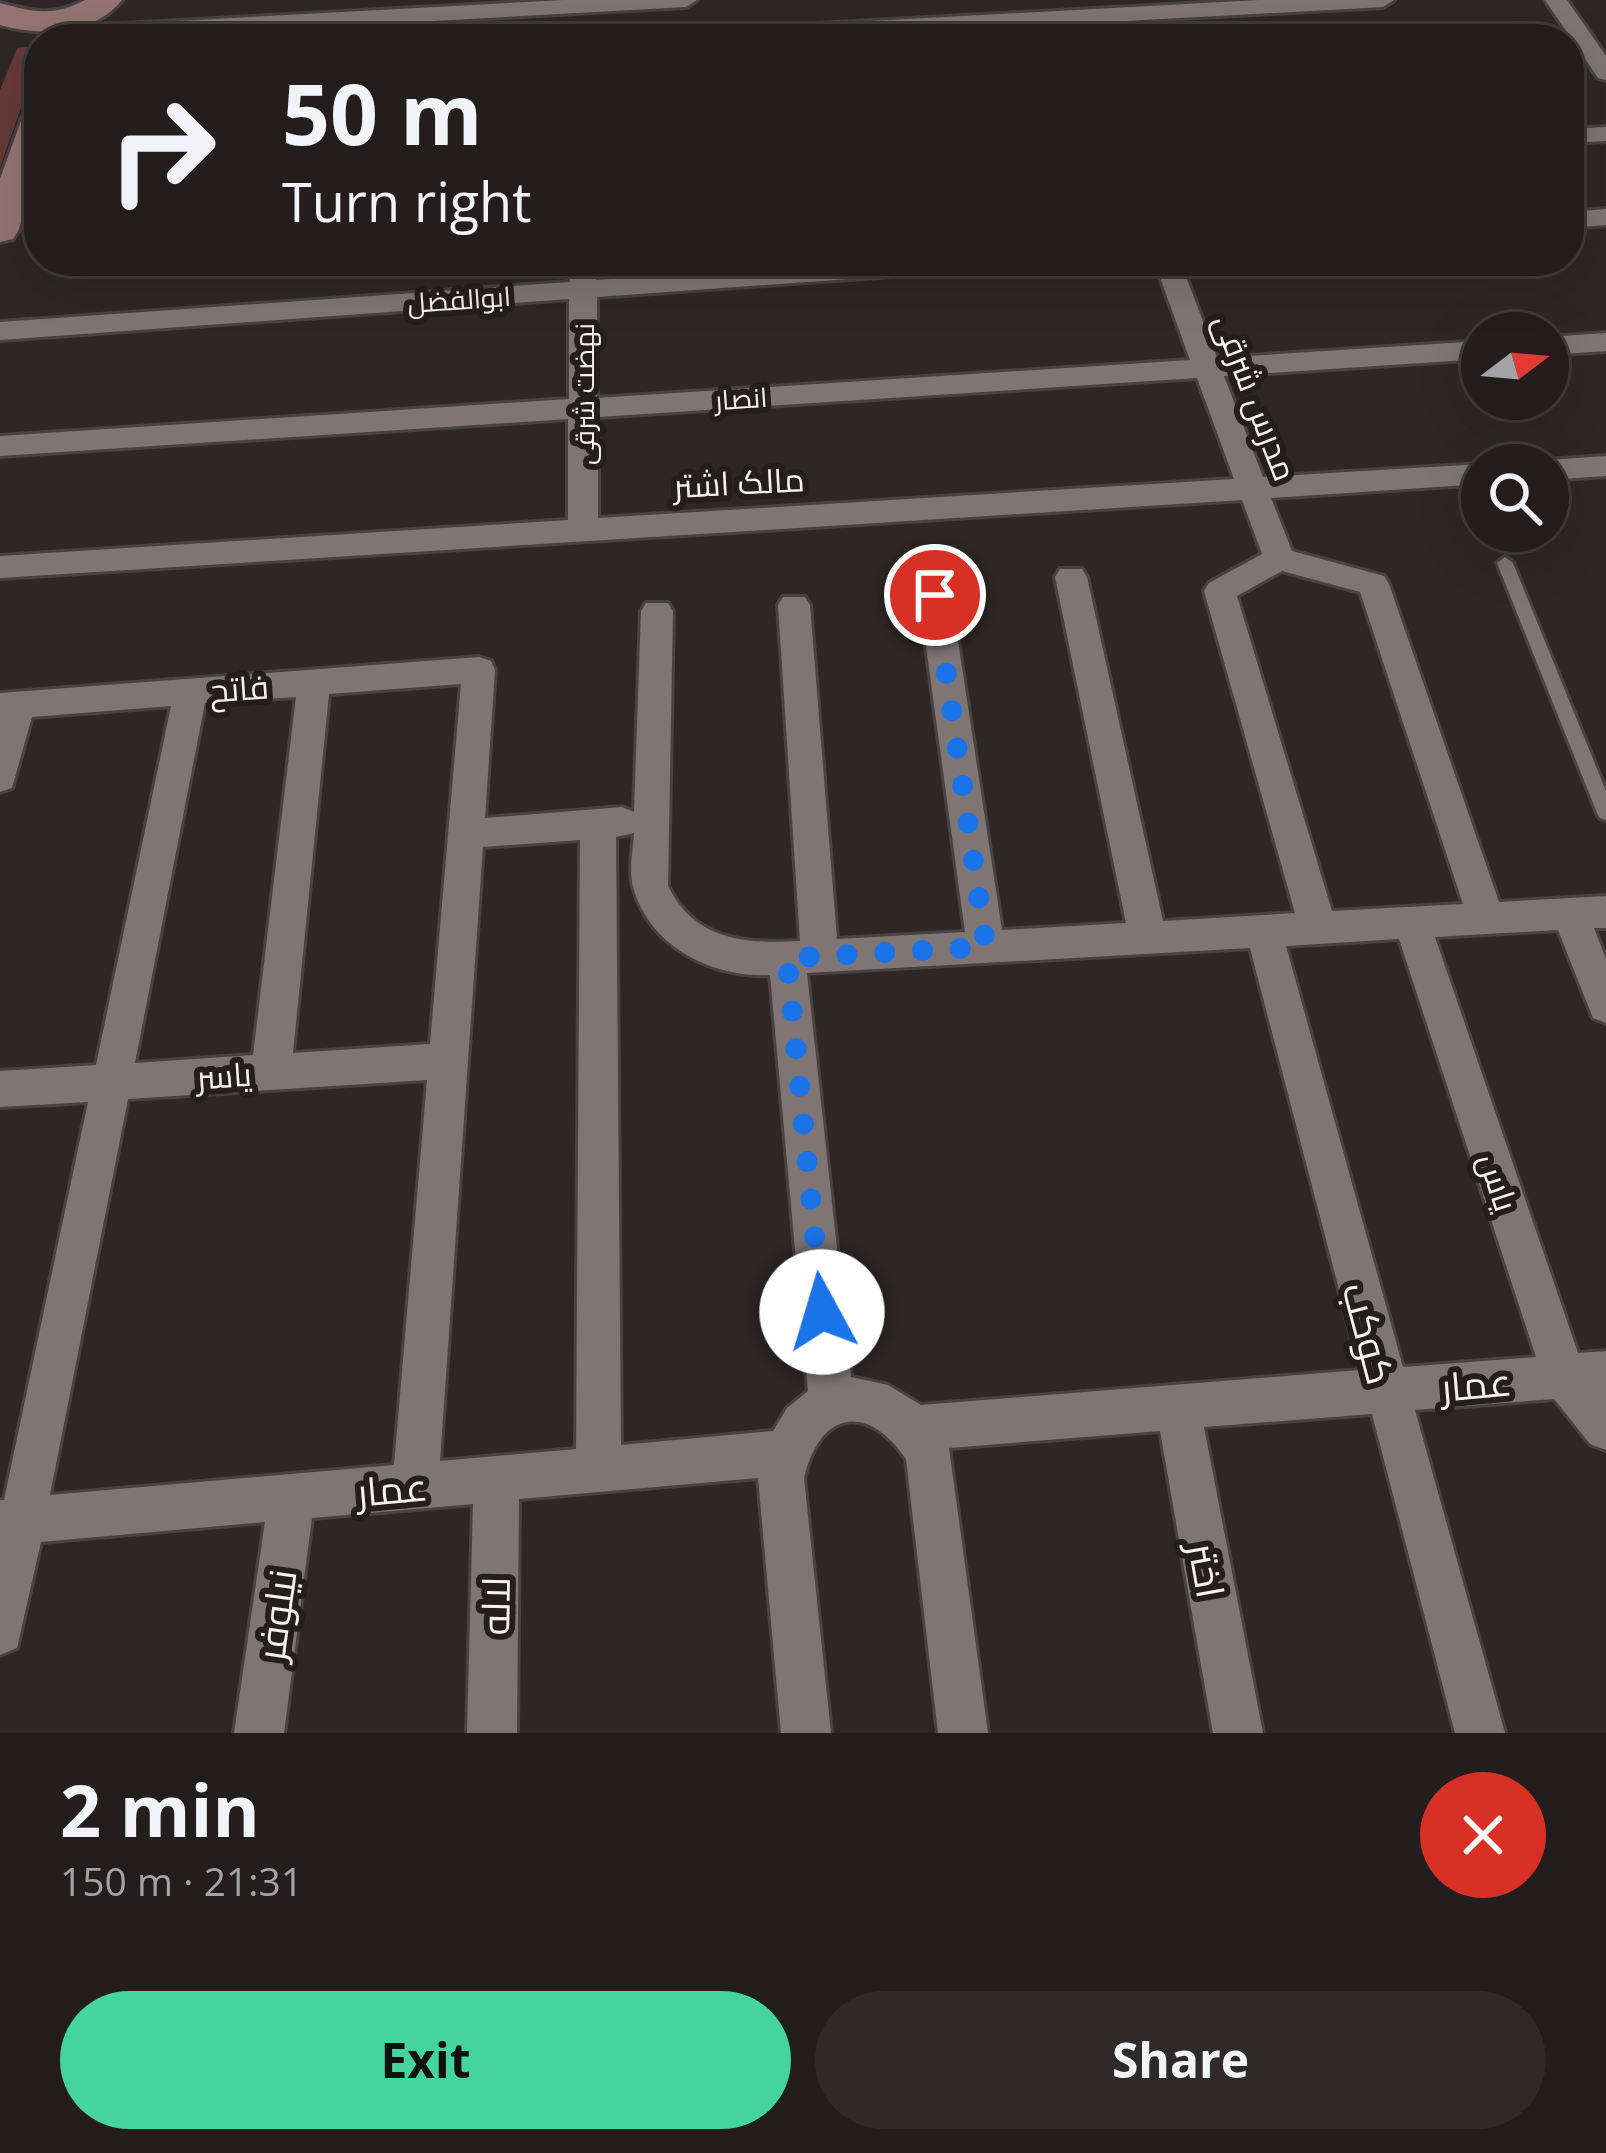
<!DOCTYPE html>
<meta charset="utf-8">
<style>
:root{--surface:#231d1d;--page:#2f2a2a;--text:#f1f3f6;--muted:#a3a2a4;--line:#403b3b;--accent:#45d49f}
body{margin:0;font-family:"Open Sans",Cairo,sans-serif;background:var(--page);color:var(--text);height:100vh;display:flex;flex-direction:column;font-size:45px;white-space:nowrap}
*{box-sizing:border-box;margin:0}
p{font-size:39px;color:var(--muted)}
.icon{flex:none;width:66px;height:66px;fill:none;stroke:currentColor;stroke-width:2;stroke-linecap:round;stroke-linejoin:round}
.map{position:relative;height:1733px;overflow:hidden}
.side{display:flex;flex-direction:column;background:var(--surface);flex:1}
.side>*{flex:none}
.hud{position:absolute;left:24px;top:24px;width:1560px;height:252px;border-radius:48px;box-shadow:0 12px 48px #0002,0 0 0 3px var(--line);background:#231d1d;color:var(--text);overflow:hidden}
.needle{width:78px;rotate:74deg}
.controls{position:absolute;left:1461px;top:312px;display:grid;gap:24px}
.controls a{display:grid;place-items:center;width:108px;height:108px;border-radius:50%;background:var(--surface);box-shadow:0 12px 48px #0002,0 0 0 3px var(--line);font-size:60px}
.pin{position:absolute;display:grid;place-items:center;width:102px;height:102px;color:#fff;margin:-51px;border:6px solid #fff;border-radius:50%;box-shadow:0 3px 12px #0007}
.me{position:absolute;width:132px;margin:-66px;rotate:354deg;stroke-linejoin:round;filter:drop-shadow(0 0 9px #0008)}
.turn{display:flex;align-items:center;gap:42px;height:252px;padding:0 60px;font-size:54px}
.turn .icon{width:156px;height:156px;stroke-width:2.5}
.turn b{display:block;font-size:84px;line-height:102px}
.round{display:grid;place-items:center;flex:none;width:126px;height:126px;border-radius:63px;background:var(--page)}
.summary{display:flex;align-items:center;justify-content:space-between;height:204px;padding:0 60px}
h1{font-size:72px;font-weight:700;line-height:90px}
.primary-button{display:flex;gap:24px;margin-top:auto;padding:24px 60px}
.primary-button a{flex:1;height:138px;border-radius:72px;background:var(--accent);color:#111;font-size:48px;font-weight:700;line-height:138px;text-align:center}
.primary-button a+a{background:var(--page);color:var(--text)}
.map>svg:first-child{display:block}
.green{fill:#643a38}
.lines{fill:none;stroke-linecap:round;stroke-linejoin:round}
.service-casing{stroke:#484242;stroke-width:6}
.minor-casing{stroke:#484242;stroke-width:6}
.secondary-casing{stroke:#484242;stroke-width:6}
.service{fill:#7e7574;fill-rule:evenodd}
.minor{fill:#7e7574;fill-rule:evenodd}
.secondary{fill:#937472;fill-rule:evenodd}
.route{stroke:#1a73e8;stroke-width:21;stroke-dasharray:0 37.8}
.labels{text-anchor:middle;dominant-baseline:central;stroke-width:12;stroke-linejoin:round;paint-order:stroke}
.far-street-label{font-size:27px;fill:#f7f2f1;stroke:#261e1d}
.street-label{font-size:33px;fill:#f7f2f1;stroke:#261e1d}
.near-street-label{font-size:39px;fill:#f7f2f1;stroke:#261e1d}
</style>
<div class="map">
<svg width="1606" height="1733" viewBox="0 0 1606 1733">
<rect width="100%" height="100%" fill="#2f2727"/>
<!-- green -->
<path class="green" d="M39,46V56L0,168V90L17,48Z"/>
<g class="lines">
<!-- service casing -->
<g class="service-casing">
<path id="service" d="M1505,557L1513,563L1606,791V820L1600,818L1597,813L1497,563Z"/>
</g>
<!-- minor casing -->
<g class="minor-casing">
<path id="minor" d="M563,0H697L686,7L103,39H60L56,34L68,27Z
M1259,0H1394L1383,7L795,39H657L669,32Z
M1545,0H1567L1606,56V80L1598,78Z
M1606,127V141L1569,143V129Z
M39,205V221L0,222V208Z
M1606,209V225L1569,228V212Z
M570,261H596V280L872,261H1003L990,269L597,297V398L1190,360L1154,261H1180L1217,358L1482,341V359L1224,376L1263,477L1482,464L1487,465H1482V484L1271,498L1292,551L1384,576L1389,584L1499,902L1606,896V928H1594L1606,959V1023L1593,1018L1558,930L1435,937L1578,1353L1606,1351V1450L1590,1444L1554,1399L1415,1410L1505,1733H1455L1372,1414L1204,1427L1263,1733H1213L1160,1431L949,1448L988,1733H938L906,1459C867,1402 820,1411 804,1478L831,1733H781L758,1478L519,1499L517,1733H467L473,1504L312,1518L284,1733H234L265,1522L41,1542L17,1648L0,1655V1500H4L88,1102L0,1107V1071L96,1065L171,706L32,717L12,788L0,792V693L479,657L491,661L495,670L485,818L622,807L634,812L641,611L646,603H668L673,611L668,886C695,941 746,944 800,941L778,605L783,597H805L810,605L837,939L965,932L919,595L924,587H946L951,595L1002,930L1126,923L1055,577L1060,569H1082L1087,577L1163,921L1295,913L1204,591L1209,583L1262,554L1242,500L0,578V556L568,520V419L0,456V436L569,399V299L0,340V322L570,282ZM1197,378L1234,479L598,518V417ZM1282,571L1360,592L1463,904L1332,911L1237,596ZM461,684L430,1044L293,1053L329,694ZM296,697L253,1055L135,1063L205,703ZM634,833C633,850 628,873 634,890C651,947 713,978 770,975L808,1391L787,1408L773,1431L621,1445L616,837ZM580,840L576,1449L440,1461L483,847ZM1399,939L1536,1357L1403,1367L1286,946ZM1250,948L1360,1370L921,1405L888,1385L851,1377L807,973ZM427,1080L394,1465L50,1495L128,1099Z
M1606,333V351L1548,355V337Z
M1606,456V476L1548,480V465H1536L1548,460Z"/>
</g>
<!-- secondary casing -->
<g class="secondary-casing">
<path id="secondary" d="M85,0H122C93,36 40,36 0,25V3C33,12 53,17 85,0Z
M39,108V170L18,231L13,239L0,242V179L22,118L27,111Z"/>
</g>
<!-- service -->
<use href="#service" class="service"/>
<!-- minor -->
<use href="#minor" class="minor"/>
<!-- secondary -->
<use href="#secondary" class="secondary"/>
</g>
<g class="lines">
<!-- route -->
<path class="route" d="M822,1312L787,958L986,947L935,595"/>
</g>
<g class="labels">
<!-- far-street labels -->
<g class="far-street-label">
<text transform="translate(459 299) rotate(-4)">ابوالفضل</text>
<text transform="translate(583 394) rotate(-90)">نهضت شرقی</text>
<text transform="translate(741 398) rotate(-4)">انصار</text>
</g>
<!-- street labels -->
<g class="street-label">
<text transform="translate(1256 397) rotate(69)">مدرس شرقی</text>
<text transform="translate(739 482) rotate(-3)">مالک اشتر</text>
<text transform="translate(239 688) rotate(-4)">فاتح</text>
<text transform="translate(224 1075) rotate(-4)">یاسر</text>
<text transform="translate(1499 1182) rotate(72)">یاس</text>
</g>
<!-- near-street labels -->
<g class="near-street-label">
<text transform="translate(1370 1333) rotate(75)">کوکب</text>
<text transform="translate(1476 1383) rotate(-5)">عمار</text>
<text transform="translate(392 1488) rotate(-5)">عمار</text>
<text transform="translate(1208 1570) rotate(80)">اختر</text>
<text transform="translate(494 1606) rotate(-89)">لاله</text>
<text transform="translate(275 1615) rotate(-82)">نیلوفر</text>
</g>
</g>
</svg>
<div class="controls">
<a><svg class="needle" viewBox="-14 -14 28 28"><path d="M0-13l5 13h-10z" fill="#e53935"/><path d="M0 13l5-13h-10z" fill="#a3a2a4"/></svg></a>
<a><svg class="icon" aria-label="search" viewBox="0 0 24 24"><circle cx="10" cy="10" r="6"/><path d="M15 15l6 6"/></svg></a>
</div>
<div class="pin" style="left:935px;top:595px;background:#d93025"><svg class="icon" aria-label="arrive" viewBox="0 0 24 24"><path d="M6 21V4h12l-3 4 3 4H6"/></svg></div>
<svg class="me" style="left:822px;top:1312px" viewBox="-20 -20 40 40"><circle r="19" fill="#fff"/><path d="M0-13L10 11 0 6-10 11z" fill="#1a73e8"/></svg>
<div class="hud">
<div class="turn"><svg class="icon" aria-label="right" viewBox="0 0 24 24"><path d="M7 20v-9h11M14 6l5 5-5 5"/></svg><div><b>50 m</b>Turn right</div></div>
</div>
</div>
<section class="side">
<div class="summary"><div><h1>2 min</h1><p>150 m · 21:31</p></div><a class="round" style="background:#d93025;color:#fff"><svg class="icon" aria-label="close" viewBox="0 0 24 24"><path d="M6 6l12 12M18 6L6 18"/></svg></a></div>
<div class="primary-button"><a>Exit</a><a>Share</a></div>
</section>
